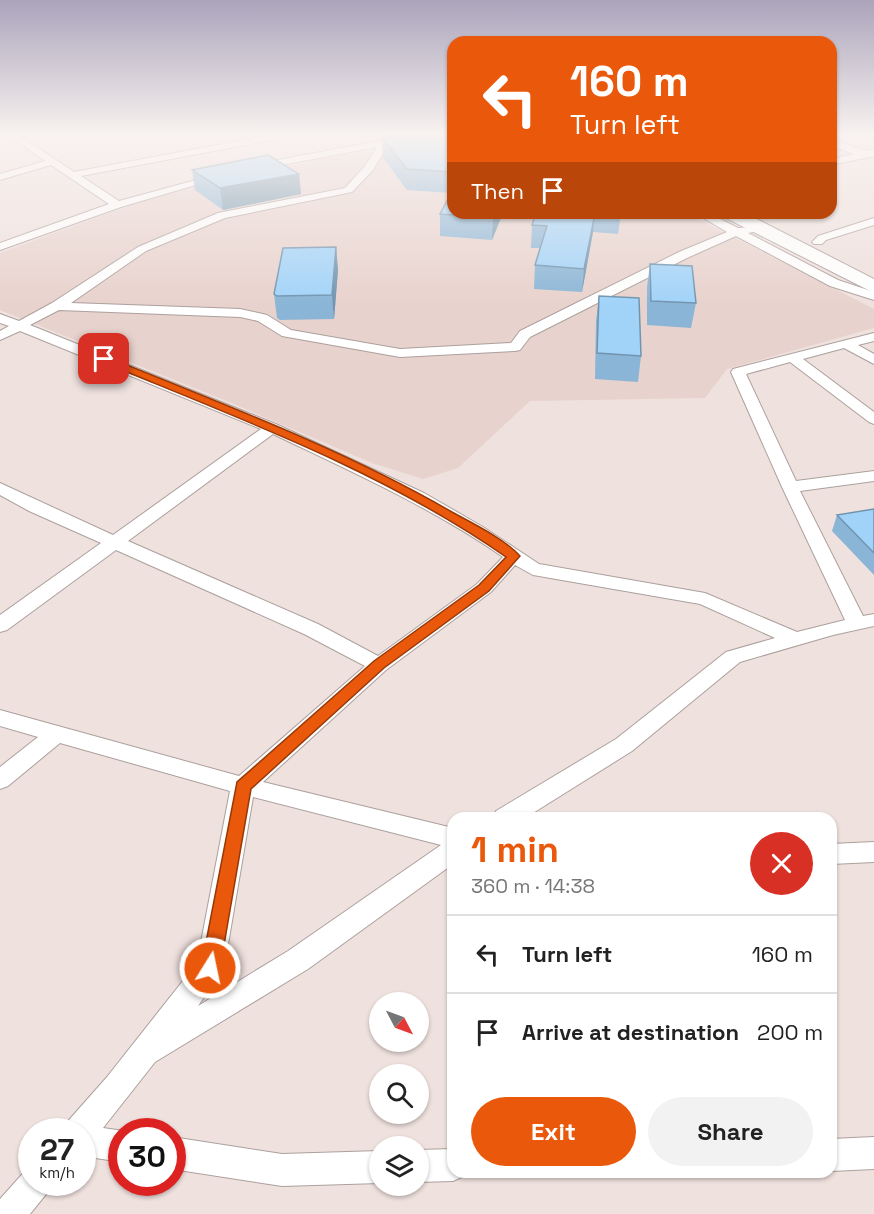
<!DOCTYPE html>
<meta charset="utf-8">
<style>
:root{--surface:#fff;--page:#f2f2f2;--text:#222;--muted:#767676;--line:#e0e0e0;--accent:#ea580c}
body{margin:0;font-family:"Space Grotesk",sans-serif;background:var(--page);color:var(--text);height:100vh;display:flex;flex-direction:column;font-size:22px;white-space:nowrap}
*{box-sizing:border-box;margin:0}
p{font-size:20px;color:var(--muted)}
.icon{flex:none;width:33px;height:33px;fill:none;stroke:currentColor;stroke-width:2;stroke-linecap:round;stroke-linejoin:round}
.map{position:relative;flex:1;overflow:hidden}
.details{position:absolute;left:447px;top:812px;width:390px;height:366px;display:flex;flex-direction:column;background:var(--surface);border-radius:18px;box-shadow:0 2px 4px #0004}
.details>*{flex:none}
.banner{position:absolute;left:447px;top:36px;width:390px;height:183px;border-radius:18px;box-shadow:0 2px 4px #0004;background:#ea580c;color:#fff;overflow:hidden}
.needle{width:39px;rotate:131deg}
.tools{position:absolute;left:369px;top:992px;display:grid;gap:12px}
.tools a{display:grid;place-items:center;width:60px;height:60px;border-radius:50%;background:var(--surface);box-shadow:0 2px 4px #0004;font-size:30px}
.speed{position:absolute;left:18px;top:1118px;display:flex;gap:12px;font-size:30px;font-weight:700;text-align:center}
.speed>*{display:grid;place-content:center;width:78px;height:78px;border-radius:50%;background:var(--surface);box-shadow:0 2px 4px #0004;line-height:1}
.speed small{font-size:15px;font-weight:400}
.speed .limit{border:9px solid #d22;background:#fff;color:#111}
.pin{position:absolute;display:grid;place-items:center;width:51px;height:51px;color:#fff;margin:-26px;border-radius:12px;box-shadow:0 3px 9px #0006}
.me{position:absolute;width:66px;margin:-33px;rotate:10deg;stroke-linejoin:round;filter:drop-shadow(0 0 4px #0008)}
.turn{display:flex;align-items:center;gap:21px;height:126px;padding:0 24px;font-size:27px}
.turn .icon{width:78px;height:78px;stroke-width:2.5}
.turn b{display:block;font-size:42px;line-height:51px}
.then{display:flex;align-items:center;height:57px;padding:0 24px;background:#0003;gap:12px;font-size:22px}
.round{display:grid;place-items:center;flex:none;width:63px;height:63px;border-radius:32px;background:var(--page)}
.head{display:flex;align-items:center;justify-content:space-between;height:102px;padding:0 24px}
h1{font-size:36px;font-weight:700;line-height:45px;color:var(--accent)}
.action{display:flex;gap:12px;margin-top:auto;padding:12px 24px}
.action a{flex:1;height:69px;border-radius:36px;background:var(--accent);color:#fff;font-size:24px;font-weight:700;line-height:69px;text-align:center}
.action a+a{background:var(--page);color:var(--text)}
ul{padding:0;list-style:none}
li{display:flex;align-items:center;gap:18px;height:78px;padding:0 24px;border-top:2px solid var(--line)}
li div{flex:1}
li b{display:block;font-size:22px}
li em{font-style:normal}
.map>svg:first-child{display:block}
.built{fill:#e8d2cd}
.lines{fill:none;stroke-linecap:round;stroke-linejoin:round}
.street-casing{stroke:#aca09d;stroke-width:2}
.highway-casing{stroke:#aca09d;stroke-width:2}
.street{fill:#fff;fill-rule:evenodd}
.highway{fill:#fff;fill-rule:evenodd}
.wall{fill:#8ab5d6}
.shaded-wall{fill:#7194ae}
.building{fill:#a1d3f9;stroke:#7194ae;stroke-width:1.5}
.route{fill:#ea580c;stroke:#983908;stroke-width:1.5}
</style>
<div class="map">
<svg width="874" height="1214" viewBox="0 0 874 1214">
<rect width="100%" height="100%" fill="#efe1de"/>
<!-- built -->
<path class="built" d="M453,144V213H686L874,309V328L727,369L705,398L530,401L458,468L423,479L372,463L224,400L0,310V253L139,202L213,183L342,155Z"/>
<g class="lines">
<!-- street casing -->
<g class="street-casing">
<path id="street" d="M11,135H19L74,172L270,135H288L283,138L81,176L119,201L218,174L223,177L121,207L0,250V243L109,204L51,165L0,180V174L45,161L12,138Z
M453,135V141L387,146L373,170L352,192L225,218L146,251L71,303L240,309L267,315L291,330L400,349L511,343L520,331L679,252L727,232L695,213H708L738,228L763,226V230L748,233L838,280L874,292V300L830,286L736,236L687,258L530,337L520,350L515,351L400,357L282,336L258,321L240,317L59,310L30,325L278,425L424,493L483,527L539,564L705,593L797,632L845,620L782,487L731,372L733,369L874,333V341L858,345L874,354V364L844,348L803,359L874,412V424L869,422L790,362L746,374L796,481L874,471V481L800,491L863,616L874,614V626L833,635L740,662L632,751L525,818H493L496,811L616,739L726,652L775,638L700,604L533,575L515,565L491,592L386,670L263,782L453,828V864L308,969L155,1062L103,1128L124,1131H122V1162L82,1156V1131H65L69,1120L107,1077L197,963L230,791L60,743L8,786L0,789V767L38,737L0,726V710L239,776L365,666L304,634L116,550L7,630L0,632V615L101,543L29,511L0,495V483L113,535L261,429L20,331L0,340V331L9,326L0,323V314L19,321L52,303L138,247L218,213L345,188L365,166L377,147L255,170L252,169V165L384,140ZM273,434C352,472 431,507 503,557L477,584L378,656L318,624L128,541ZM253,797L441,845L288,951L198,1006L224,968Z
M831,140C847,140 858,153 874,150V156L831,165V159L854,154L831,146Z
M874,218V225L826,240L822,244H814L812,242L818,236Z
M874,842V862L831,864V844Z
M172,1137L282,1154L380,1151V1183L282,1186L172,1169Z
M874,1137V1169L831,1171V1139Z
M453,1149V1172H466L464,1176L453,1181L418,1182V1150Z
M32,1168V1182H52L47,1193L30,1214H0V1199L25,1171Z"/>
</g>
<!-- highway casing -->
<g class="highway-casing">
<path id="highway" d="M722,213H745L874,279V293L724,217Z"/>
</g>
<!-- street -->
<use href="#street" class="street"/>
<!-- highway -->
<use href="#highway" class="highway"/>
</g>
<!-- wall -->
<path class="wall" d="M453,135V213H503L492,240L440,236V214L451,193L407,190L383,158L382,138Z
M192,170L299,174L301,194L223,210L195,190Z
M595,213H621L618,234L593,232L582,292L534,289L535,265L540,248H531L532,225Z
M336,247L338,270L334,319L280,320L277,318L274,294Z
M650,264L696,303L691,328L647,325V287Z
M599,296L641,356L638,382L595,379L596,321Z
M874,509V575L832,531L837,515Z"/>
<!-- shaded-wall -->
<path class="shaded-wall" d="M299,174L301,194L223,210L220,188Z
M495,213H503L492,240L493,218Z
M595,213L593,232L582,292L584,269Z
M336,247L338,270L334,319L332,295Z"/>
<!-- building -->
<path class="building" d="M384,135H453V172L407,169L382,138Z
M268,155L299,174L220,188L192,170Z
M453,189V213H495L493,218L440,214Z
M536,213H595L584,269L535,265L547,226L532,225Z
M336,247L332,295L277,296L274,294L283,248Z
M650,264L692,266L696,303L651,301Z
M599,296L639,298L641,356L597,353Z
M874,509V553L837,515Z"/>
<!-- sky -->
<linearGradient id="sky" x2="0" y2="1"><stop stop-color="#aba4bb"/><stop offset="0.44" stop-color="#f8f2f0"/><stop offset="1" stop-color="#f8f2f0" stop-opacity="0"/></linearGradient>
<rect width="874" height="305" fill="url(#sky)"/>
<!-- route -->
<path class="route" d="M100,357H107C223,404 343,449 452,512C472,523 505,539 520,556L489,591L384,668L251,789L220,968L217,974L210,977L204,974L201,968L237,782L374,661L479,585L506,557C383,471 238,418 100,361Z"/>
</svg>
<div class="tools">
<a><svg class="needle" viewBox="-14 -14 28 28"><path d="M0-13l5 13h-10z" fill="#e53935"/><path d="M0 13l5-13h-10z" fill="#767676"/></svg></a>
<a><svg class="icon" aria-label="search" viewBox="0 0 24 24"><circle cx="10" cy="10" r="6"/><path d="M15 15l6 6"/></svg></a>
<a><svg class="icon" aria-label="layers" viewBox="0 0 24 24"><path d="M12 4l9 5-9 5-9-5zM3 14l9 5 9-5"/></svg></a>
</div>
<div class="speed"><div>27<small>km/h</small></div><div class="limit">30</div></div>
<div class="pin" style="left:104px;top:359px;background:#d93025"><svg class="icon" aria-label="arrive" viewBox="0 0 24 24"><path d="M6 21V4h12l-3 4 3 4H6"/></svg></div>
<svg class="me" style="left:210px;top:968px" viewBox="-20 -20 40 40"><circle r="17" fill="#ea580c" stroke="#fff" stroke-width="3"/><path d="M0-11L8 9 0 5-8 9z" fill="#fff"/></svg>
<div class="banner">
<div class="turn"><svg class="icon" aria-label="left" viewBox="0 0 24 24"><path d="M17 20v-9H6M10 6l-5 5 5 5"/></svg><div><b>160 m</b>Turn left</div></div>
<div class="then">Then<svg class="icon" aria-label="arrive" viewBox="0 0 24 24"><path d="M6 21V4h12l-3 4 3 4H6"/></svg></div>
</div>
<section class="details">
<div class="head"><div><h1>1 min</h1><p>360 m · 14:38</p></div><a class="round" style="background:#d93025;color:#fff"><svg class="icon" aria-label="close" viewBox="0 0 24 24"><path d="M6 6l12 12M18 6L6 18"/></svg></a></div>
<ul>
<li><svg class="icon" aria-label="left" viewBox="0 0 24 24"><path d="M17 20v-9H6M10 6l-5 5 5 5"/></svg><div><b>Turn left</b></div><em>160 m</em></li>
<li><svg class="icon" aria-label="arrive" viewBox="0 0 24 24"><path d="M6 21V4h12l-3 4 3 4H6"/></svg><div><b>Arrive at destination</b></div><em>200 m</em></li>
</ul>
<div class="action"><a>Exit</a><a>Share</a></div>
</section>
</div>
